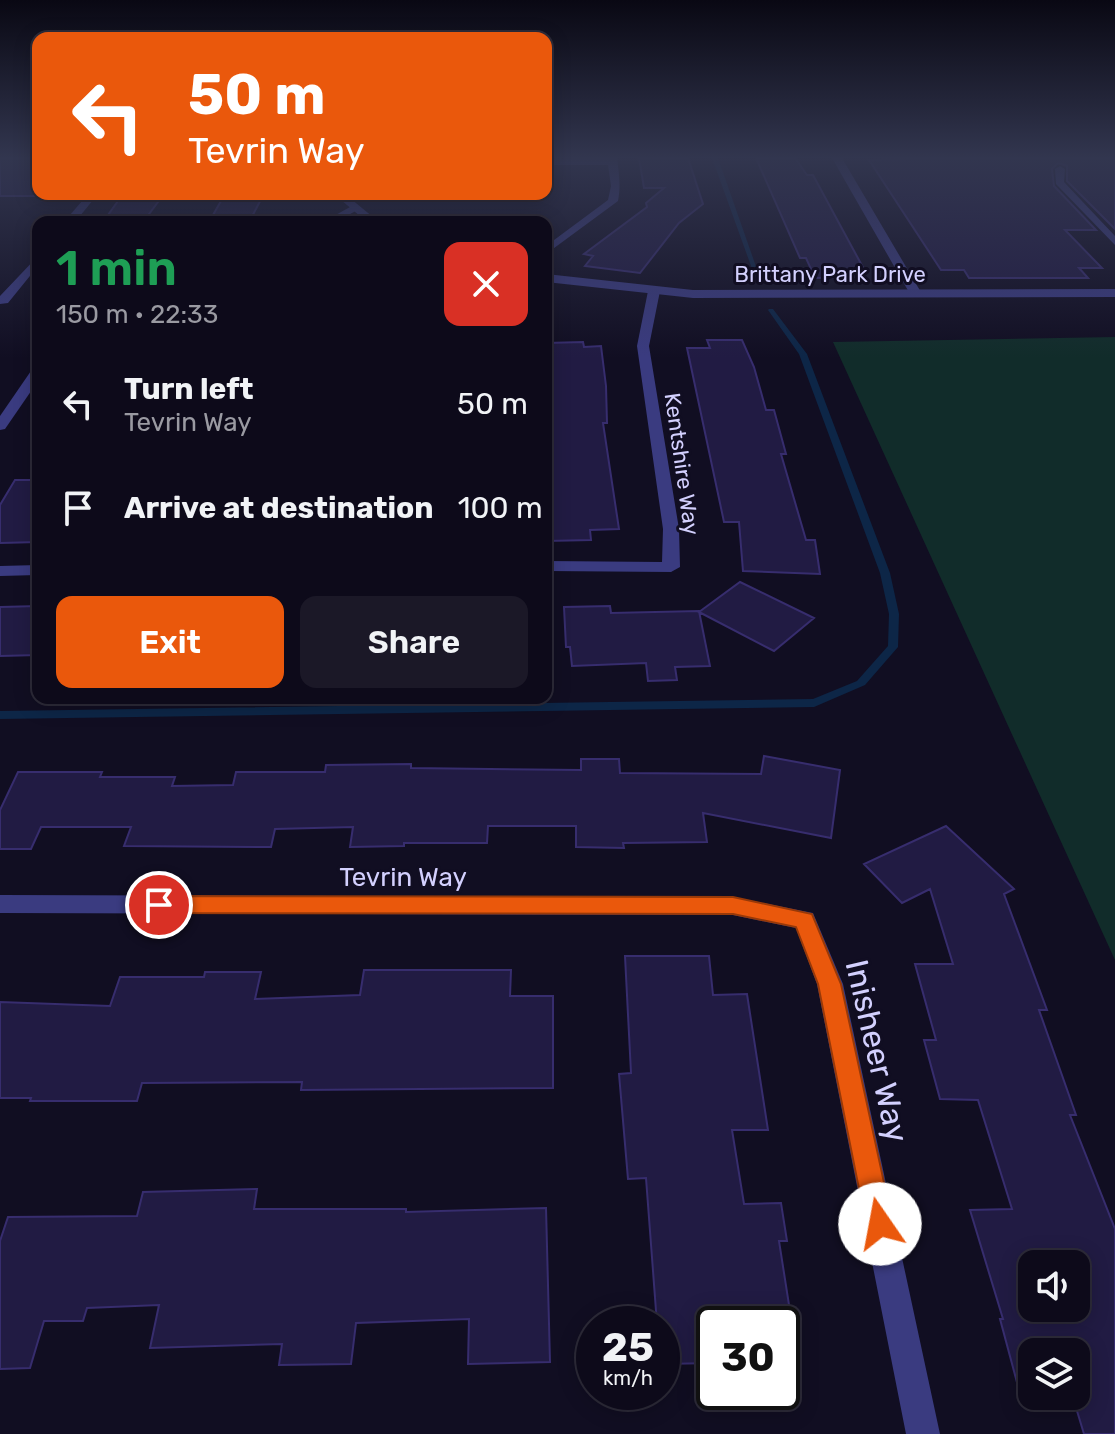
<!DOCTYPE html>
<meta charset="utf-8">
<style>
:root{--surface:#0d0a1a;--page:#1b1827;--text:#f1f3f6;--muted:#9a9aa2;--line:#2d2b39;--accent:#ea580c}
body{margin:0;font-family:Rubik,sans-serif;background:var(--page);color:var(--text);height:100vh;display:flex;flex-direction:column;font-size:30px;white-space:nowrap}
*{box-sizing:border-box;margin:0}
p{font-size:26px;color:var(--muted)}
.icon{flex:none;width:44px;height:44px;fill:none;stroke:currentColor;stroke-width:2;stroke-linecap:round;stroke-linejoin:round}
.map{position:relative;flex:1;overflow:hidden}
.panel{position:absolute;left:32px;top:216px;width:520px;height:488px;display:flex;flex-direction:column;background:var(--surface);border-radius:16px;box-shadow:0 4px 20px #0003,0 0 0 2px var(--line)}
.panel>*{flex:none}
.banner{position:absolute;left:32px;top:32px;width:520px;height:168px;border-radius:16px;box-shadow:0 4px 20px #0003,0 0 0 2px var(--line);background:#ea580c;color:#fff;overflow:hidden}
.tools{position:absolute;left:1018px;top:1250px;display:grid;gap:16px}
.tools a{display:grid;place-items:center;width:72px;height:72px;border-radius:16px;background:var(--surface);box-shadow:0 4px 20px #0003,0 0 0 2px var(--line);font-size:40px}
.speed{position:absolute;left:576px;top:1306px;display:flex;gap:16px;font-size:40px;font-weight:700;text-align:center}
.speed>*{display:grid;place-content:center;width:104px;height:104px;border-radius:50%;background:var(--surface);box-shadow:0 4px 20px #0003,0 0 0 2px var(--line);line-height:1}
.speed small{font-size:20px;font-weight:400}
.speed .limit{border:4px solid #111;border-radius:12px;background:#fff;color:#111}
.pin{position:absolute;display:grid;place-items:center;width:68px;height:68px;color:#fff;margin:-34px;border:4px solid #fff;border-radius:50%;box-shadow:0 2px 8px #0007}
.me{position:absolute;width:88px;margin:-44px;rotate:348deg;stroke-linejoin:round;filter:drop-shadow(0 0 6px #0008)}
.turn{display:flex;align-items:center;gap:28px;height:168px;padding:0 24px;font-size:36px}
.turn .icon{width:104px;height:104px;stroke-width:2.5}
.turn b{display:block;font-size:56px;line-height:68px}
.round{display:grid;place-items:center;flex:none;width:84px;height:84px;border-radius:16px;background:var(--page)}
.overview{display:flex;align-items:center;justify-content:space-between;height:136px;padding:0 24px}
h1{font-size:48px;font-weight:600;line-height:60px;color:#1e9e55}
.action{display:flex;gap:16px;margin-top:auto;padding:16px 24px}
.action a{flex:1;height:92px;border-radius:16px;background:var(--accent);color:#fff;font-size:32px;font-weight:600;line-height:92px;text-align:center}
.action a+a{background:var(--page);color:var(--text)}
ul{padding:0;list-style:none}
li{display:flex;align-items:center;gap:24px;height:104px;padding:0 24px}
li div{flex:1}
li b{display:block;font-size:30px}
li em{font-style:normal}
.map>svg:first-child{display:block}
.green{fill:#112c2a}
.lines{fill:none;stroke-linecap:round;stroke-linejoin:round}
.stream{fill:#0d2647;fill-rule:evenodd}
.building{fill:#211b43;stroke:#372d6e;stroke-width:2;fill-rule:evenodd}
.minor{fill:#3a3b80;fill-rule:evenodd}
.tertiary{fill:#3a3b80;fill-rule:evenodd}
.route{fill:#ea580c;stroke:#983908;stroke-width:2}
.labels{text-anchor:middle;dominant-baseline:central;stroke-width:6;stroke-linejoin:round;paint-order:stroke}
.far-street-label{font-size:22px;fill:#d3d0fe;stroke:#110e22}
.street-label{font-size:26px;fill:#d3d0fe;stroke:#110e22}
.near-street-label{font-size:32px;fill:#d3d0fe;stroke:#110e22}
</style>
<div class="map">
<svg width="1115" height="1434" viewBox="0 0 1115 1434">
<rect width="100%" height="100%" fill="#110e22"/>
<!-- green -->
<path class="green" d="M1115,337V960L833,342Z"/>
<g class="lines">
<!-- stream -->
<path class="stream" d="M712,158H718L760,278L755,277Z
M769,309H773L807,354L890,573L899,614L898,647L865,685L814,707L0,719V711L813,699L857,681L888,646L889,614L880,573L799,354L768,310Z"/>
</g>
<!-- building -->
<path class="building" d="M0,158H38V196H0Z
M639,158H688L703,204L679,223L640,273L585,266L593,256L584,254L647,207L646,203L664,188H644Z
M756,158H795L807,175H813L866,273H852L855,277L815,278L806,258H800Z
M955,158H1115V229L1067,181V166L1058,163L1052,169L1054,186L1096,230H1065L1102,268H1079L1088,278H969L964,270H941L869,160Z
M123,194H164L143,222H103Z
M225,194H264L249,222H209Z
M707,340H742L754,367L766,410H774L786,454H781L806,540H815L820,574L743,571L739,522H724L687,348H710Z
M583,342L584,347L601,346L606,386L607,423H603L619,529L590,530L591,540L546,541V343Z
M15,480H38V542L0,543V505Z
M740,582L814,618L774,651L699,612Z
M38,606V655L0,656V607Z
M610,606L611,613L699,611L710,666L675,667L677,680L648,681L646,663L572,666L570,647H566L564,607Z
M764,756L840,770L831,838L703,813L707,842L623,843L624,848L576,847V826H488L487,843H404V846L350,847L353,827L275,829L271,847L124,846L131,827H41L31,849H0V810L18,772H102L100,777H175L172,786L233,785L236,772H325L326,765L411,764V768L581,770V759H619L620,773L761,774Z
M946,826L1014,889L1004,894L1047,1010H1039L1076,1115H1070L1115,1229V1434H1084L1074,1401H1022L1000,1319H1003L970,1210L1012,1209L978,1100L940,1099L924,1040H936L915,964H953L930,889L902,903L864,864ZM1032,1264H1076V1308H1032ZM1032,1352H1076V1396H1032Z
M625,956H709L713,995L747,994L768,1130H732L744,1204L781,1203L787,1241H779L792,1324H714V1363L662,1364V1324H657L646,1178L628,1179L619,1074L631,1073Z
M364,970H511L510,996H553V1088L301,1090L302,1082L142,1083L137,1101H30L31,1098H0V1002L110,1006L120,977H204L205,972H261L255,999L360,995Z
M257,1189L254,1209H406V1212L546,1208L550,1362L468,1364L469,1319L356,1323L351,1364L279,1365L282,1344L150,1348L159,1305L87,1308L83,1321H44L30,1368L0,1369V1241L8,1217L137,1216L143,1192Z"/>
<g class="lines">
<!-- minor -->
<path class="minor" d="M607,158H617C619,173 621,186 618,201L546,254V246L608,200L611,186L608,165H546V159Z
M832,158H842L922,294L920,297L910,294Z
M1060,166L1065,169L1064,182L1115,236V245L1056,184L1055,169Z
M88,194H98L75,222H64Z
M350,207L359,209L336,222H323Z
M38,256V266L8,303L0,304V296Z
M654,287L660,291L649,346L679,529L680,567L671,572L546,571V561L662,562L663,529L637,346L648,291Z
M38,367V381L5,429L0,430V416L33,368Z
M38,565V575L0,576V566Z
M0,895L733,897L813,913L843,984L940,1434H906L817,984L796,928L733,915L0,913Z"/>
<!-- tertiary -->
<path class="tertiary" d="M334,194H345L379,222H367Z
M546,274L693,290L1115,289V297L693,298L546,282Z"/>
</g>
<!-- sky -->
<linearGradient id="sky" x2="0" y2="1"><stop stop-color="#090813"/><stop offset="0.44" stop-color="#32364f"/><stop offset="1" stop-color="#32364f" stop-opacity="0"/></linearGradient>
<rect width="1115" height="358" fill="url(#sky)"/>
<!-- route -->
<path class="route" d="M159,896L733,897L812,914L841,984L893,1224L889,1234L880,1238L870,1234L866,1224L818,984L796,927L733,914L159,913L152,911L149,905L152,899Z"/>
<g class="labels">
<!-- far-street labels -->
<g class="far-street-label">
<text x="830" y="274">Brittany Park Drive</text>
<text transform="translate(682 464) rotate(82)">Kentshire Way</text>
</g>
<!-- street labels -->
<g class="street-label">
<text x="403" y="877">Tevrin Way</text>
</g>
<!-- near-street labels -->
<g class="near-street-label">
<text transform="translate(877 1051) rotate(77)">Inisheer Way</text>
</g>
</g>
</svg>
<div class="tools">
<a><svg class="icon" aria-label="sound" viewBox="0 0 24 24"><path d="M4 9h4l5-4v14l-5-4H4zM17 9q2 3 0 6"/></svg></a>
<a><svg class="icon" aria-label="layers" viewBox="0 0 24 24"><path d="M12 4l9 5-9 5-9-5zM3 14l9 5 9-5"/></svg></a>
</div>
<div class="speed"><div>25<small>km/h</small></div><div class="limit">30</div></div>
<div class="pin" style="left:159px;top:905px;background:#d93025"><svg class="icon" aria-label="arrive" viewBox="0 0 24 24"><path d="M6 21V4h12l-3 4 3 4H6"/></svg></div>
<svg class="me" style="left:880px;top:1224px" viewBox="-20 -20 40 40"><circle r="19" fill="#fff"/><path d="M0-13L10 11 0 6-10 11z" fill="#ea580c"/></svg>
<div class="banner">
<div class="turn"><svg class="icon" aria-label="left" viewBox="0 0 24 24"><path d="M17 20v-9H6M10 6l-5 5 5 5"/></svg><div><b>50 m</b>Tevrin Way</div></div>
</div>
<section class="panel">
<div class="overview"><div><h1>1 min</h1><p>150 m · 22:33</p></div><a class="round" style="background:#d93025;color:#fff"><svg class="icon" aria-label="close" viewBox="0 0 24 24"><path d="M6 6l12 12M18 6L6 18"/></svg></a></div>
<ul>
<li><svg class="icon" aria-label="left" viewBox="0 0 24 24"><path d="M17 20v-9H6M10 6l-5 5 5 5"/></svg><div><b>Turn left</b><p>Tevrin Way</p></div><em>50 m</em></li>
<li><svg class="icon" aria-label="arrive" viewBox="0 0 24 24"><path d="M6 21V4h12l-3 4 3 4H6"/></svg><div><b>Arrive at destination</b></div><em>100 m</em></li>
</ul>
<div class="action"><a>Exit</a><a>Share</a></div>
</section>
</div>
